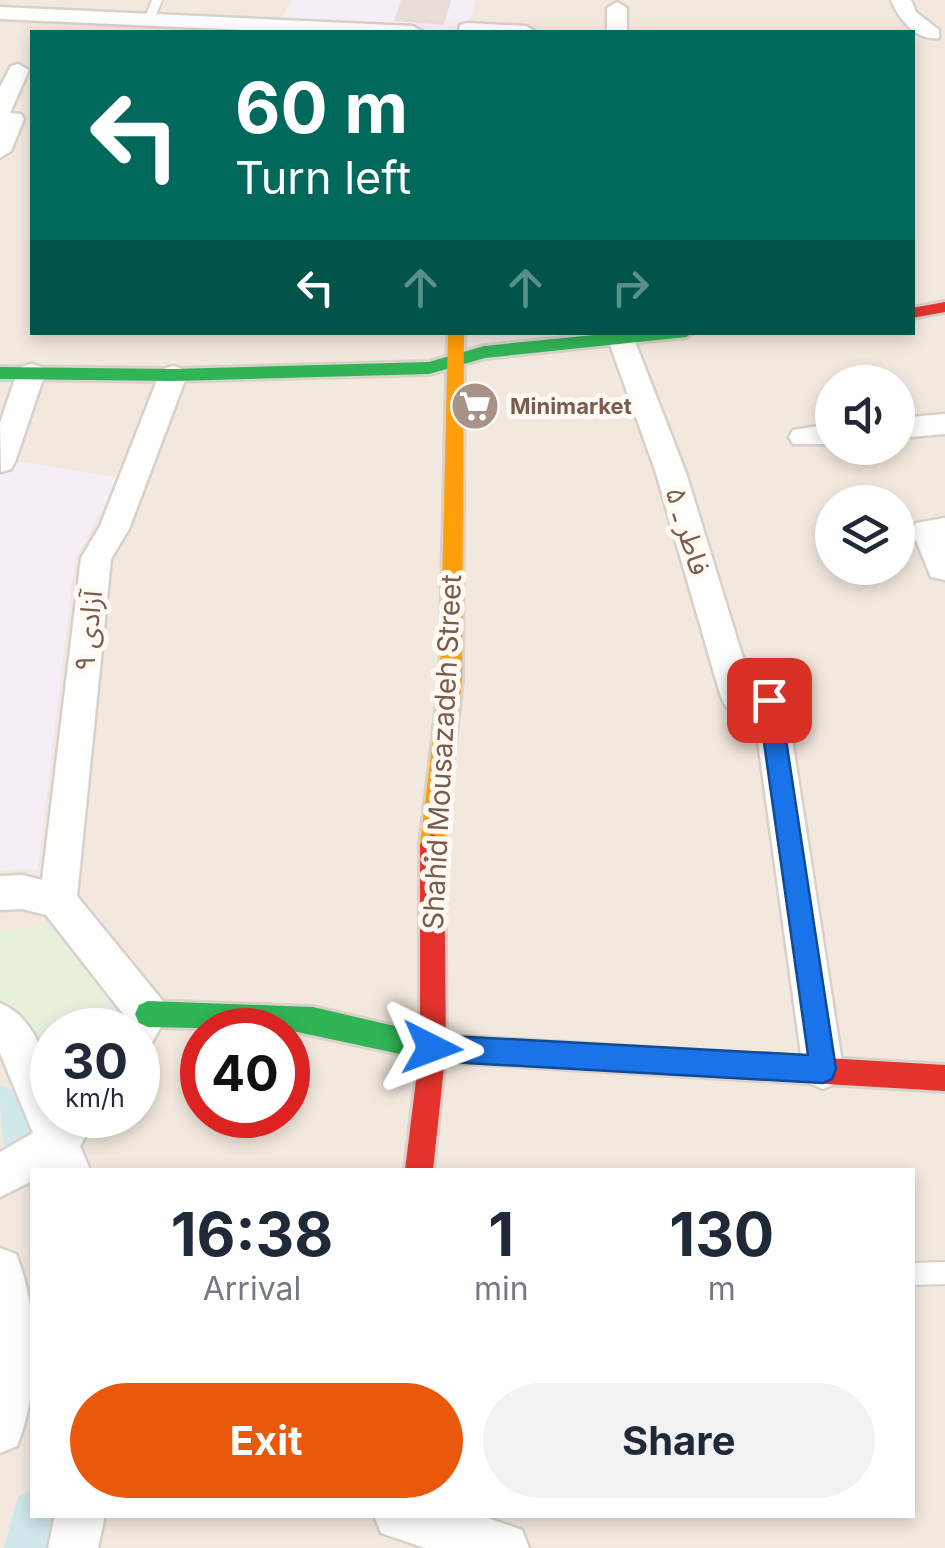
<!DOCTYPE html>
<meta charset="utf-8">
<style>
:root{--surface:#fff;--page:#f2f2f3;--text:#1f2937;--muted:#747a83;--accent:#ea580c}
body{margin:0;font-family:Inter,"Noto Sans Arabic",sans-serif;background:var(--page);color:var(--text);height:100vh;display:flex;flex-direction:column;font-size:38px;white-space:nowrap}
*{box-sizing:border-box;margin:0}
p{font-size:32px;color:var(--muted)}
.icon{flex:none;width:55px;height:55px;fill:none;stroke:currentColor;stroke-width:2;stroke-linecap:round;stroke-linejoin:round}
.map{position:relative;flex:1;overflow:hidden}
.drawer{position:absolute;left:30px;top:1168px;width:885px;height:350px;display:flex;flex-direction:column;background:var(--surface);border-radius:0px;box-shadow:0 5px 15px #0003}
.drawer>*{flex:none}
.guide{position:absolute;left:30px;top:30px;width:885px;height:305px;border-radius:0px;box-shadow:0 5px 15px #0003;background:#00695c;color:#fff;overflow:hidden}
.controls{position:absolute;left:815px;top:365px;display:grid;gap:20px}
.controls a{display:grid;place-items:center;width:100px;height:100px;border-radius:50%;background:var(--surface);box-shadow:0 5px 15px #0003;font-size:50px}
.speed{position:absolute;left:30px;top:1008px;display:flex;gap:20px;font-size:50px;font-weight:700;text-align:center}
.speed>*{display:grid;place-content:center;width:130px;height:130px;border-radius:50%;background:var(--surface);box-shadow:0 5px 15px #0003;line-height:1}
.speed small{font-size:25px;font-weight:400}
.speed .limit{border:15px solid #d22;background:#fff;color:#111}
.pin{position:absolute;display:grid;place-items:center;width:85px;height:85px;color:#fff;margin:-42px;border-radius:20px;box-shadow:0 5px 15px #0006}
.me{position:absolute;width:110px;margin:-55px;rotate:93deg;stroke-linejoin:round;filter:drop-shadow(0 0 8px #0008)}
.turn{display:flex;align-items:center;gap:35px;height:210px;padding:0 40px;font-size:45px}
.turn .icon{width:130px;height:130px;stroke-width:2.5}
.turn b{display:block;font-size:70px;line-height:85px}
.lanes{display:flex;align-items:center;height:95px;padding:0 40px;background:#0003;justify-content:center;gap:50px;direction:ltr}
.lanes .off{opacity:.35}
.eta{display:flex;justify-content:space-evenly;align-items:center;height:170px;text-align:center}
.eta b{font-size:60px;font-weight:700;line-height:70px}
.primary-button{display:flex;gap:20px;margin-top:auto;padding:20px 40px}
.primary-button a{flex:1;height:115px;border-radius:60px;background:var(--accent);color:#fff;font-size:40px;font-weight:700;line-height:115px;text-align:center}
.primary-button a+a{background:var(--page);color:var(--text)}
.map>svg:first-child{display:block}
.residential{fill:#f2e8de;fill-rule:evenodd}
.education{fill:#f6eef6}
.green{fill:#e7f0db}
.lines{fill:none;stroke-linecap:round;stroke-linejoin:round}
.canal{fill:#d0e8ea;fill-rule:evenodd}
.building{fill:#e6ded7}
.lane-casing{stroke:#d7d1cb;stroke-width:4}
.street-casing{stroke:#d7d1cb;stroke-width:5}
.fast-casing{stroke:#d9d2cb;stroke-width:6}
.slow-casing{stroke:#d9d2cb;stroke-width:6}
.jam-casing{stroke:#d9d2cb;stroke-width:6}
.lane{fill:#fefefd;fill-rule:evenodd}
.street{fill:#fefefd;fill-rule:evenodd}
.fast{fill:#30b455;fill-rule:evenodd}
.slow{fill:#ff9f0a;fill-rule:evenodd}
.jam{fill:#e5322d;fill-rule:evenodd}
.route{fill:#1a73e8;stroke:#114b97;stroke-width:2.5}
.labels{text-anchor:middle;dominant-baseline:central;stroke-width:10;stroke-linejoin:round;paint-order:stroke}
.far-poi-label{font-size:22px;font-weight:bold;fill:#7a5c4d;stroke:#fffaf3;text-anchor:start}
.street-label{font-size:28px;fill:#7a5c4d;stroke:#fffaf3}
</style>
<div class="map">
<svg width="945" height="1548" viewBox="0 0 945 1548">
<rect width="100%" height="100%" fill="#f9f5f0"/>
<!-- residential -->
<path class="residential" d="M0,0H945V1548H0ZM32,32H912V332H32ZM832,382H898V448H832ZM832,502H898V568H832ZM52,1030H138V1115H52ZM202,1030H288V1115H202ZM32,1170H912V1515H32Z"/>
<!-- education -->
<path class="education" d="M292,0H476L466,32H413L278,24Z
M0,462H22L120,478L75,559L38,869L0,870Z"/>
<!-- green -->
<path class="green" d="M57,922L133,1016L122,1030H52V1080L34,1034L0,999V931Z"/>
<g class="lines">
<!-- canal -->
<path class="canal" d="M0,1085L16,1091L64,1170H32V1189C0,1174 0,1117 0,1085Z
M32,1490V1515H64L58,1548H4L18,1496Z"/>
</g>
<!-- building -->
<path class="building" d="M401,0H451L444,25L394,21Z"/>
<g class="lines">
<!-- lane casing -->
<g class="lane-casing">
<path id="lane" d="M152,0H162L154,20L149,23L144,20Z
M945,1262V1284L912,1285V1263Z"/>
</g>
<!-- street casing -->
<g class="street-casing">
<path id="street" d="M891,0H911L916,12L939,30V38C917,41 899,20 891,0Z
M617,2L627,8V32H607V8Z
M0,7L413,26L423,32H292L0,19Z
M467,23L526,26L536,32H459L460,25Z
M18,64L29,70L10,113L21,114L24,119L11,151L0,158V87L11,66Z
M613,332L630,333L634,339L686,473L751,684L781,690L786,700L843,1069L837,1083L823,1089L809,1083L803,1069L754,712L726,707L721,697L656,473L608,339Z
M31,364L41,367L45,373L15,462L11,469L1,472L0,423L17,373L21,367Z
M173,366L183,369L187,375L129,529L111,559L77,896L162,1000L168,1014L151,1044L138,1050V1030H117L124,1015L46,915L22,909L0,910V876L22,875L42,880L81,558L100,526L159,375L163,369Z
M945,414V434L898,438V418Z
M832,424V444H793L789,437L793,430Z
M945,518V580L931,577L912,531L916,523Z
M0,1003C41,1020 52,1075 52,1115H98L80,1146L90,1170H32V1181L0,1197V1152L33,1133L0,1053Z
M0,1248L16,1254C39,1310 40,1390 17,1446L0,1453Z
M55,1515H105L98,1548H48Z
M374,1515H479L522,1530L529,1548H425L381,1533Z"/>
</g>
<!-- fast casing -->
<g class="fast-casing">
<path id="fast" d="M625,332H694L686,337L485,358L429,374L173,381L0,379V367L173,369L429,362L484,346Z
M148,1001L313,1007L433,1035L653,1048L662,1052L666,1061L662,1070L653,1074L433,1061L288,1030L148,1027L139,1023L135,1014L139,1005Z"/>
</g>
<!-- slow casing -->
<g class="slow-casing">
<path id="slow" d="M448,332H464L462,680L444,845L440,852L432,856L424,852L420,845L440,680Z"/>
</g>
<!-- jam casing -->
<g class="jam-casing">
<path id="jam" d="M945,302V312L912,318V308Z
M432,834L440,838L444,845L446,1048L433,1170H405L420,1048V845L424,838Z
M653,1048L945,1065V1091L653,1074L644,1070L640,1061L644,1052Z"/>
</g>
<!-- lane -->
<use href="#lane" class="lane"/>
<!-- street -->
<use href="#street" class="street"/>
<!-- fast -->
<use href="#fast" class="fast"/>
<!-- slow -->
<use href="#slow" class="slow"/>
<!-- jam -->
<use href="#jam" class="jam"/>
</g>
<!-- route -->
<path class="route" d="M769,691L780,700L836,1069L832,1079L823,1083L432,1061L423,1057L419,1048L423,1039L432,1035L808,1055L758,700Z"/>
<!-- icons -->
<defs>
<g id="supermarket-disc" transform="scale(2.5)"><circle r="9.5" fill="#a69286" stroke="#fffaf3"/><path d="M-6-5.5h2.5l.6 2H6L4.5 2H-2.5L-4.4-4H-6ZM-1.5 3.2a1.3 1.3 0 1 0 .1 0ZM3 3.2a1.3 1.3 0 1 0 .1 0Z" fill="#fff"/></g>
</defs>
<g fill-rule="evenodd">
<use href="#supermarket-disc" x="475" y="406"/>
</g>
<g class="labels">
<!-- far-poi labels -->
<g class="far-poi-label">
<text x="510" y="406">Minimarket</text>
</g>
<!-- street labels -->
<g class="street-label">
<text transform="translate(688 531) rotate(73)">فاطر ـ ۵</text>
<text transform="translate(88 631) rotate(-84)">آزادی ۹</text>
<text transform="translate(442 752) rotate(-87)">Shahid Mousazadeh Street</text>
</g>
</g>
</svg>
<div class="controls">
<a><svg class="icon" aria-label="sound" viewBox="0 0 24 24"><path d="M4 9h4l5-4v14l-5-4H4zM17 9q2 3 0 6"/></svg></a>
<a><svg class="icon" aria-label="layers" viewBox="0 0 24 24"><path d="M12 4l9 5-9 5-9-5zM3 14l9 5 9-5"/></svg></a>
</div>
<div class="speed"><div>30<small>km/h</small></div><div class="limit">40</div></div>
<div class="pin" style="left:769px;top:700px;background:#d93025"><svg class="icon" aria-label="arrive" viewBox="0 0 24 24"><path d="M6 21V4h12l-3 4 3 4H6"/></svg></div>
<svg class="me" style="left:432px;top:1048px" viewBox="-20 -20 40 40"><path d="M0-17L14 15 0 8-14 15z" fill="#1a73e8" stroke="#fff" stroke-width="4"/></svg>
<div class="guide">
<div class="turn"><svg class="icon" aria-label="left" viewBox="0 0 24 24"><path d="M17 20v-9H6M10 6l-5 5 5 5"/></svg><div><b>60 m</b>Turn left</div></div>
<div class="lanes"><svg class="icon" aria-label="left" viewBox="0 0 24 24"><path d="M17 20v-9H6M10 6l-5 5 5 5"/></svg><svg class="icon off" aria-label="ahead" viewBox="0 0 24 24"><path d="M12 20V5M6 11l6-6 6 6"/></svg><svg class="icon off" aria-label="ahead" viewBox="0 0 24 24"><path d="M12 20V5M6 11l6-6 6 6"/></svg><svg class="icon off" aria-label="right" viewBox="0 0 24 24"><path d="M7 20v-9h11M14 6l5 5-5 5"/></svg></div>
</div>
<section class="drawer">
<div class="eta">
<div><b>16:38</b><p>Arrival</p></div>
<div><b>1</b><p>min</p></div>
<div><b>130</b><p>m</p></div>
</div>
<div class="primary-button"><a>Exit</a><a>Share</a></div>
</section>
</div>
